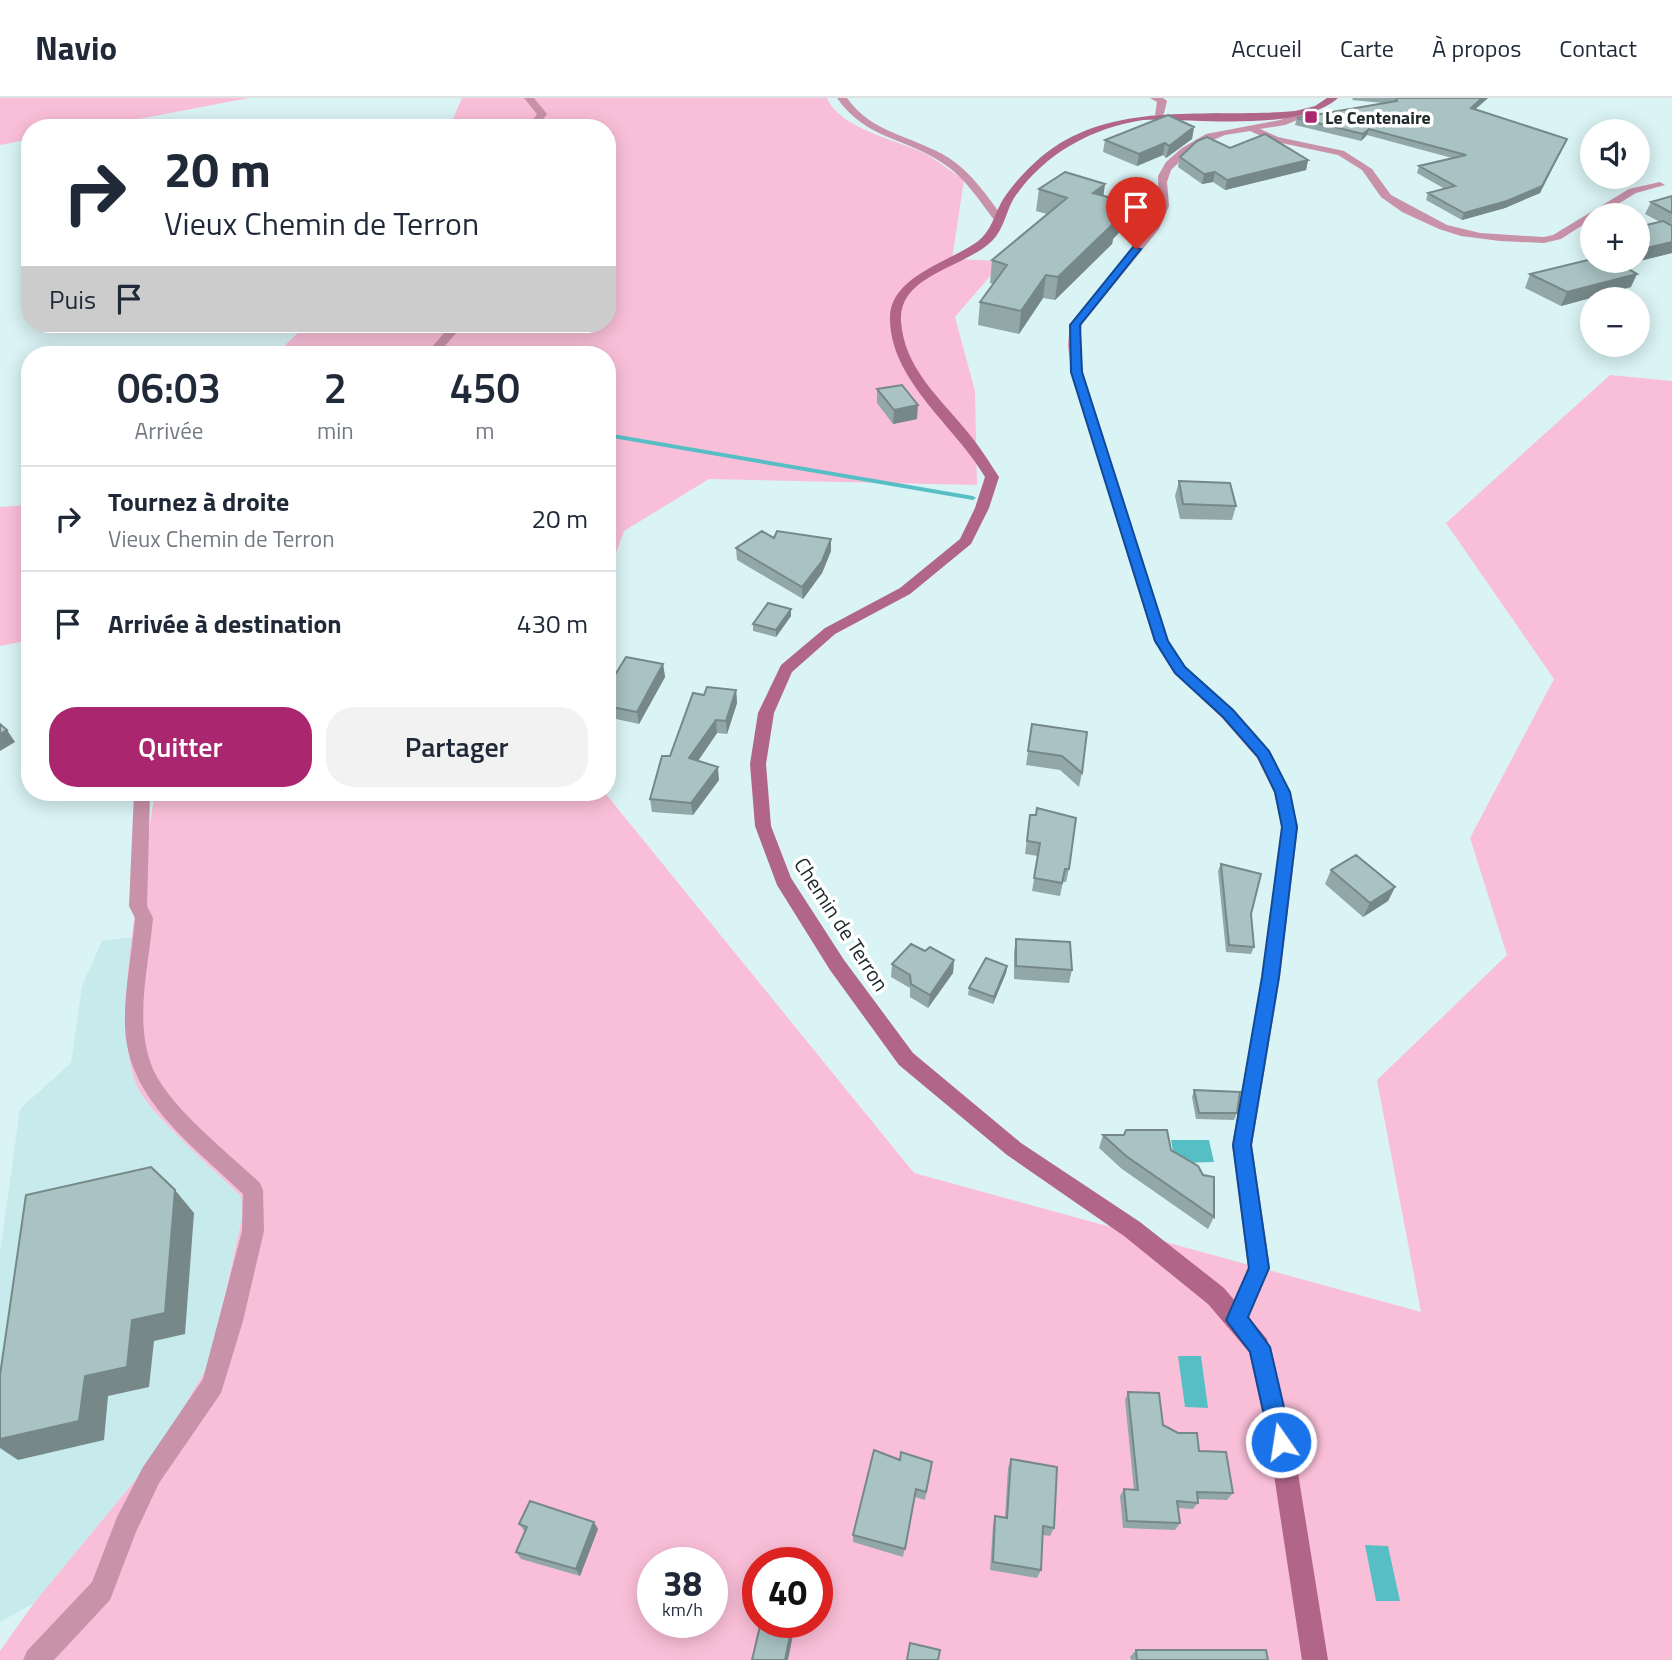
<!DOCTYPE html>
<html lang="fr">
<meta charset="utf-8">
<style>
:root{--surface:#fff;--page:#f2f2f3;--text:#1f2937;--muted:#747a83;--line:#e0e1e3;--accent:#aa266f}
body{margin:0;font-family:"Titillium Web",sans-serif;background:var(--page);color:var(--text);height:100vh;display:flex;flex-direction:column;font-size:26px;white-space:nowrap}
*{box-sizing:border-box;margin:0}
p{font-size:23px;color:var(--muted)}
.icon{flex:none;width:38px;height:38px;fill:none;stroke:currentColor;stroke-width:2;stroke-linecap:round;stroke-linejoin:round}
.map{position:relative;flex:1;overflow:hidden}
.drawer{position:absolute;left:21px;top:248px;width:595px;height:455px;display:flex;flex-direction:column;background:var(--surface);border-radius:28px;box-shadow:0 4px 18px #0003}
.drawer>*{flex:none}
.top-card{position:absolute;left:21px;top:21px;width:595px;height:214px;border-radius:28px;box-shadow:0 4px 18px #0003;background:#fff;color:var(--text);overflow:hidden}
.buttons{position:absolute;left:1580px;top:21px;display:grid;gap:14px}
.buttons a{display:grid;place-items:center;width:70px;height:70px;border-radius:50%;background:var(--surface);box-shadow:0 4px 18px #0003;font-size:35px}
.speed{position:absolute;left:637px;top:1449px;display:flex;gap:14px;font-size:35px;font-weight:700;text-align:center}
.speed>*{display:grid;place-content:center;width:91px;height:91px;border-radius:50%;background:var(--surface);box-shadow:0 4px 18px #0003;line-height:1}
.speed small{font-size:18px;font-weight:400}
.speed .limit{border:10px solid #d22;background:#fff;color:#111}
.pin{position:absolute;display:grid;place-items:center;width:60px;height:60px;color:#fff;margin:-72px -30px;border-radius:50% 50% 50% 0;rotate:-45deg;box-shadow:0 0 7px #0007}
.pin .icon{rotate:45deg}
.me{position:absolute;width:77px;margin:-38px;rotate:347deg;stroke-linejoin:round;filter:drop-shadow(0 0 5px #0008)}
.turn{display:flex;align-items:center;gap:24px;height:147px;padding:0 28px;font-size:32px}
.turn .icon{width:91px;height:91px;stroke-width:2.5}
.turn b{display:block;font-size:49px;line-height:60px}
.then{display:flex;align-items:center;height:66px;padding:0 28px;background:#0003;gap:14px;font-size:26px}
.eta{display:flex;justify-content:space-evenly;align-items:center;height:119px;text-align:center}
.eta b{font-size:42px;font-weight:600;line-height:49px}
.cta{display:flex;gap:14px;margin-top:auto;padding:14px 28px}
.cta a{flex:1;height:80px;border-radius:28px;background:var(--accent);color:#fff;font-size:28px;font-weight:600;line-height:80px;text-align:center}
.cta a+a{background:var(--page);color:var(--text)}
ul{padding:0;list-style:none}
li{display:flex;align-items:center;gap:21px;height:105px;padding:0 28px;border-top:2px solid var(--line)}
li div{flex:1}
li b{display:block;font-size:26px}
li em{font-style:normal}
header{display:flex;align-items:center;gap:42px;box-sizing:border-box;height:98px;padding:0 35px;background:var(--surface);border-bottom:2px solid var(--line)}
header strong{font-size:33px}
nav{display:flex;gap:38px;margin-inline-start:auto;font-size:24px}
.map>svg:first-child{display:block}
.built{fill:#c7eaec}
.green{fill:#fabfd8;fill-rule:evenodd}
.water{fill:#56bfc6}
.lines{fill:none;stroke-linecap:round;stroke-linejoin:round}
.stream{fill:#56bfc6;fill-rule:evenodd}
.street{fill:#c892a9;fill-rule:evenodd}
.secondary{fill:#b16588;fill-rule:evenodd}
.wall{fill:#91a7a8}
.shaded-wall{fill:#768888}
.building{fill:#a9c2c3;stroke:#768888;stroke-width:2}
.route{fill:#1a73e8;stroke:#114b97;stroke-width:2}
.poi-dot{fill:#aa266f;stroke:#fff;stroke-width:2.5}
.labels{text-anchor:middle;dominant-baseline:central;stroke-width:7;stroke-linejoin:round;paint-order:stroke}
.far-poi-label{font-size:18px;font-weight:bold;fill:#212b2c;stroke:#fff;text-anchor:start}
.street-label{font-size:21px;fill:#212b2c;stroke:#fff}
</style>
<header>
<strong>Navio</strong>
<nav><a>Accueil</a><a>Carte</a><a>À propos</a><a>Contact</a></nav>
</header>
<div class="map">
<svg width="1672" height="1562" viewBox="0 0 1672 1562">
<rect width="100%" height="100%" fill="#daf3f5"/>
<!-- built -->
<path class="built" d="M134,839L138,991L241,1098L242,1120L207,1272L151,1363L34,1505L0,1524V1155L20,1011L71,965L82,888L102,843Z"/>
<!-- green -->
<path class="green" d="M0,0H249L91,30H30V41L0,47Z
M462,0H827C839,30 896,42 922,54C936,61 950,73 964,82L952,161L1003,163L955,219L975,293L977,387L709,381L624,433L607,479V257H275L307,226H607V30H449Z
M1610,277L1672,283V1562H0V1553L34,1505L151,1363L210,1265L242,1120L241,1098C217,1074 150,1016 138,990C108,925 144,768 155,695H605L914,1075L1421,1214L1377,982L1507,857L1470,740L1554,581L1446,425ZM653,1465H712V1524H653ZM758,1465H817V1524H758Z
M30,407V542L0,548V409Z"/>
<!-- water -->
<path class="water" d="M1171,1042H1209L1214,1064L1175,1065Z
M1178,1258H1201L1208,1310L1185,1309Z
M1365,1447L1388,1448L1400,1503H1376Z"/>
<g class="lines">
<!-- stream -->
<path class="stream" d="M607,335L973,398L976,400L973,402L607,339Z"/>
<!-- street -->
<path class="street" d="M524,0H534L547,16L537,30H527L537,16Z
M837,0H847C872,36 914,38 949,60C972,75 988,99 1004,121L1003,123H995C979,102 964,78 941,64C903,39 866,41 837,0Z
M1150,0H1163L1167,3L1163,19L1155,17L1157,4Z
M1309,11L1312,12V16L1285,27L1260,31L1278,39L1344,53L1372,71L1391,97L1447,127L1480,135L1544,139L1553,137L1629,91L1660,84L1665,87L1636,95L1600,117H1592V121L1561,141L1544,145L1500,143L1461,138L1439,131L1402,114L1381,99L1362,72L1338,57L1272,43L1250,33L1225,37L1194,50L1171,72L1167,84L1169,108L1159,131L1082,226L1079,247L1083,274L1168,543L1185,568L1234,612L1270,653L1290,694L1298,729L1280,879L1252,1047L1270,1170L1244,1229L1236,1232L1228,1229L1225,1221L1248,1170L1232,1047L1262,879L1282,729L1274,694L1257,660L1222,620L1175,576L1154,543L1071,274L1068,247L1070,226L1149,131L1159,108L1158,78L1166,64L1182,50L1206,36L1280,22Z
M452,226H464L437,257H425Z
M134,695H150L147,808L153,820C149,866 135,918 150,963C162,1004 229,1055 260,1085L263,1092L264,1133L243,1223L221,1295L159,1385L136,1434L110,1502L54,1562H23L27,1553L92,1484L117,1419L143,1369L203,1281L242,1133L243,1096C194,1048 127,1002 125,928C124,892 132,856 135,820L129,808Z"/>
<!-- secondary -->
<path class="secondary" d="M1327,0H1338C1299,35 1194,20 1143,22C1091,30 1044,56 1014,100C1006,113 1004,131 992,143C966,169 898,177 901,223C904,269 938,298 965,331C978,346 988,362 999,379L989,410L971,446L910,496L835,536L792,574L774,615L766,666L771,728L791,780L844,862L913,955L1021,1045L1140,1124L1224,1190L1267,1241L1293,1344L1328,1562H1302L1269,1344L1249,1254L1208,1206L1124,1138L1007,1057L899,967L830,872L777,787L755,728L750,666L758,615L781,567L825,530L900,490L960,441L975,410L985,379C956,329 893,285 890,224C887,180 944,166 974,146C991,135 993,120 1002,103C1012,87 1026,72 1041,59C1112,0 1209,21 1295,13L1315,8Z"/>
</g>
<!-- wall -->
<path class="wall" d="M1353,0H1488L1475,11L1567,41L1540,95L1505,110L1462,122L1426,102L1428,95L1445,91L1417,75L1419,68L1452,60L1367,37L1361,43L1295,27L1297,20L1383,5L1352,2Z
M1194,29L1192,41L1166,60L1163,57L1137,68L1103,54L1105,42Z
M1230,50L1308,62L1306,72L1225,92L1213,84L1202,86L1178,69L1180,59Z
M1105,86L1103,98L1127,126L1113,141L1112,146L1055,202L1043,200L1019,236L978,227L980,204L993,186L990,185L992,162L1047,116L1036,113L1039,91Z
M1672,98V155L1623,167L1616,163H1638L1660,124L1645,116L1651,104Z
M1530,176L1631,189L1561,208L1525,190Z
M877,291L917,321L893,326L877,305Z
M1179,383L1236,408L1232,422L1180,421L1175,398Z
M774,440L831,453L822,475L803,501L737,462L736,450Z
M791,518L776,539L753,533V526Z
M663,566L665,579L639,626L607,619V590Z
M736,592L737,605L727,636L717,635L698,663L719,682L693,717L652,714L650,701L670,658L704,597Z
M1032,626L1082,675L1079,689L1060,672L1026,667Z
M1030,717L1069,771L1066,784H1063L1060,798L1032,793L1038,758L1025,756Z
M1221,766L1251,816L1254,849L1251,856L1226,854L1218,773Z
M1331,772L1395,789L1388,803L1363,819L1325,786Z
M1016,841L1072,872L1069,885L1014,881V854Z
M925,853L954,862L953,875L928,910L910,899V890L891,879L892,866Z
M1007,868L1006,875L993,906L968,897L969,890Z
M1194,992L1237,1015L1234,1022L1196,1021L1192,999Z
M1103,1037L1171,1052L1214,1119L1208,1131L1122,1071L1099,1050Z
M1128,1294L1163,1327L1199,1353L1233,1395L1227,1402L1198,1401V1405L1193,1411L1178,1410L1180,1425L1175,1432L1123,1430L1120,1398L1124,1391L1134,1392L1125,1302Z
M1011,1361L1054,1430L1050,1438L1043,1437L1041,1472L1037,1480L990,1472L993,1427L995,1418L1005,1420L1008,1370Z
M900,1362L932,1364L925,1402L915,1399L903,1459L853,1444V1437Z
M519,1426L598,1431L580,1478L521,1461L516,1454L525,1434Z
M1136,1552L1268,1562H1131L1130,1559Z"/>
<!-- shaded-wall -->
<path class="shaded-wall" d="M1482,0H1488L1469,17L1471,10Z
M1194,29L1192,41L1166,60L1169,48Z
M1369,31L1367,37L1361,43L1363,36Z
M1567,41L1540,95L1505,110L1462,122L1464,115Z
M1165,45L1163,57L1137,68L1139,56Z
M1308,62L1306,72L1225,92L1227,82Z
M1215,74L1213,84L1202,86L1204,76Z
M1105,86L1102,108L1093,95Z
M1130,105L1127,126L1113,141L1112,146L1055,202L1058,179Z
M1672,144V155L1623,167L1625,163H1638V152Z
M1637,176L1631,189L1561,208L1567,194Z
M1046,177L1043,200L1019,236L1021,213Z
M918,307L917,321L893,326L894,312Z
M831,441V453L822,475L803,501L802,489Z
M791,511V518L776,539V532Z
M663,566L665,579L639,626L637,614Z
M736,592L737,605L727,636L726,623Z
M716,622L717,635L691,673L689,660Z
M7,632L15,644L0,653V636Z
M718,669L719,682L693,717L691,705Z
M1395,789L1388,803L1363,819L1370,805Z
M954,862L953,875L928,910L930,897Z
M1007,868L1006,875L993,906L994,899Z
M175,1092L194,1115L185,1236L154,1243L149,1289L108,1298L104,1342L18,1362L0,1350V1341L85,1278L132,1222Z
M594,1424L598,1431L580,1478L576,1471Z
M793,1524H794L795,1527L788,1562H785Z"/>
<!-- building -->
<path class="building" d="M1396,0H1482L1471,10L1567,41L1542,88L1507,103L1464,115L1428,95L1455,88L1419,68L1466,57L1369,31L1363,36L1297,20L1397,3Z
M1168,17L1194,29L1169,48L1165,45L1139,56L1105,42Z
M1265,36L1308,62L1227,82L1215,74L1204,76L1180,59L1197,43L1207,39L1230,50Z
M1065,74L1105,86L1093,95L1130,105L1112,123L1115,124L1058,179L1046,177L1021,213L980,204L1007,167L992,162L1067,100L1039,91Z
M1672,98V115L1651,104Z
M1663,123L1672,128V144L1638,152V129Z
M1592,161V163H1614L1637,176L1567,194L1530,176Z
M902,287L918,307L894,312L877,291Z
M1179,383L1230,385L1236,408L1183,406Z
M762,433L774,440L777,433L831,441L822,463L802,489L736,450Z
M768,505L791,511L776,532L753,526Z
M626,559L663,566L637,614L607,608V590Z
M707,589L736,592L726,623L716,622L689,660L718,669L691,705L650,701L662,658H670L693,595L704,597Z
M0,626L7,632L0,636Z
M1032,626L1087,634L1082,675L1062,658L1028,653Z
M1037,710L1076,720L1069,771H1065L1062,785L1034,780L1040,745L1027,743L1030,717H1036Z
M1356,757L1395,789L1370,805L1331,772Z
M1221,766L1261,776L1251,816L1254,849L1229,847Z
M1016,841L1070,844L1072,872L1016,868Z
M911,846L925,853L930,849L954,862L930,897L911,886L910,877L892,866Z
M986,860L1007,868L994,899L969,890Z
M1194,992L1240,994L1237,1015H1199Z
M1126,1032H1167L1171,1052L1198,1068L1203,1077L1214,1079V1119L1126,1058L1103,1037H1124Z
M151,1069L175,1092L165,1215L132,1222L127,1269L85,1278L79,1323L0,1341V1277L26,1097Z
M1128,1294L1159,1295L1163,1327L1178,1335H1197L1199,1353L1226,1354L1233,1395L1197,1394L1198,1405L1177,1403L1180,1425L1127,1423L1124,1391L1138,1392Z
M874,1352L900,1362L901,1354L932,1364L926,1394L916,1391L905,1451L853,1437Z
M1011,1361L1057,1369L1054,1430L1043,1428L1041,1472L993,1464L995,1418L1007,1420Z
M530,1403L594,1424L576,1471L516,1454L527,1429L519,1426Z
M761,1524H793L785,1562H752Z
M910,1545L940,1552L938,1562H907Z
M1136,1552H1266L1268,1562H1137Z"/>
<!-- route -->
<path class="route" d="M1133,149L1141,151L1080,227L1082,274L1168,543L1185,569L1233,612L1269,653L1290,694L1297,729L1279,879L1251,1047L1269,1170L1248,1219L1270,1249L1292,1344L1289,1351L1281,1355L1273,1351L1270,1344L1250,1254L1226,1222L1249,1170L1233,1047L1262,879L1282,729L1275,694L1258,659L1223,619L1175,575L1155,543L1071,274L1070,227Z"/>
<!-- markers -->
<rect class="poi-dot" x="1304" y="12" width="14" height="14" rx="3.5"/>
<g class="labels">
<!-- far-poi labels -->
<g class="far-poi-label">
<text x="1325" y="19">Le Centenaire</text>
</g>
<!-- street labels -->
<g class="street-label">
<text transform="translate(842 826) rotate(57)">Chemin de Terron</text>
</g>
</g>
</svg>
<div class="buttons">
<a><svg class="icon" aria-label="sound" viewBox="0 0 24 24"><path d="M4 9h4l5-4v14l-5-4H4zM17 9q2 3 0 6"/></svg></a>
<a>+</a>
<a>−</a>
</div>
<div class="speed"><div>38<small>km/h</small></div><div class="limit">40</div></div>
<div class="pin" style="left:1136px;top:151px;background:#d93025"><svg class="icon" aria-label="arrive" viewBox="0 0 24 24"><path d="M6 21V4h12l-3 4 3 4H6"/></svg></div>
<svg class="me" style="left:1281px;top:1344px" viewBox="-20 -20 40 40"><circle r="17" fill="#1a73e8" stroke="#fff" stroke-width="3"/><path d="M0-11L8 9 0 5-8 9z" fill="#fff"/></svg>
<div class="top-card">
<div class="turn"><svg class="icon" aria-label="right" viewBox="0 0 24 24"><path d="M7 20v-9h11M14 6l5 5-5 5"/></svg><div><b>20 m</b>Vieux Chemin de Terron</div></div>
<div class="then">Puis<svg class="icon" aria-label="arrive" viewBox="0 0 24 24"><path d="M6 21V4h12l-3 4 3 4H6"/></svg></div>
</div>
<section class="drawer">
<div class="eta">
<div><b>06:03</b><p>Arrivée</p></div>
<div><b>2</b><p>min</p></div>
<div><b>450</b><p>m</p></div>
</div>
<ul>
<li><svg class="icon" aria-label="right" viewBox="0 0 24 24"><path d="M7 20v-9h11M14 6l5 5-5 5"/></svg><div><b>Tournez à droite</b><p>Vieux Chemin de Terron</p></div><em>20 m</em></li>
<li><svg class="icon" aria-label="arrive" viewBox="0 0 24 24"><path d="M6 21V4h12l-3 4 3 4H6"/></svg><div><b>Arrivée à destination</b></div><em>430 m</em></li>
</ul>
<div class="cta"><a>Quitter</a><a>Partager</a></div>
</section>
</div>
